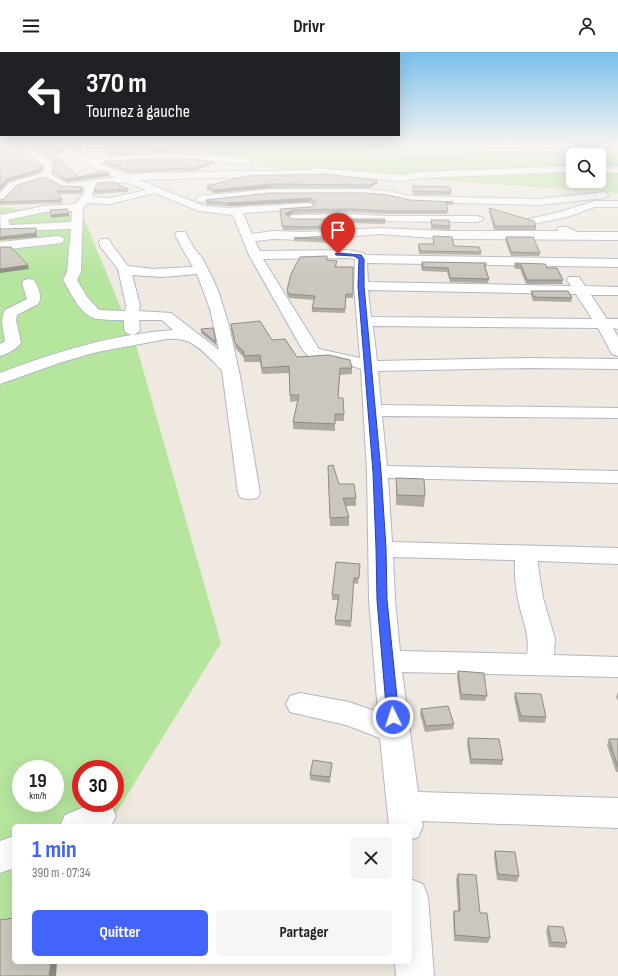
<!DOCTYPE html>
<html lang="fr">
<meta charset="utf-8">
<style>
:root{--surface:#fff;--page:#f6f6f6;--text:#202124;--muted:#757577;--accent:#4264fb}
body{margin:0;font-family:"Sofia Sans Condensed",sans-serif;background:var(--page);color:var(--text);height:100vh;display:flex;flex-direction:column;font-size:15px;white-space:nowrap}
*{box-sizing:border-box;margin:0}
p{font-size:13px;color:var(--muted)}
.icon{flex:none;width:22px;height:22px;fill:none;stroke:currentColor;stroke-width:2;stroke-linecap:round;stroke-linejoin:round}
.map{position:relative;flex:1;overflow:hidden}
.details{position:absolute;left:12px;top:772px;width:400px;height:140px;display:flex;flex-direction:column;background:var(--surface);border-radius:6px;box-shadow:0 4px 16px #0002}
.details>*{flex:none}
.banner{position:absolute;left:0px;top:0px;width:400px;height:84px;box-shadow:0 4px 16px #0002;background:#202124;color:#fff;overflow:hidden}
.tools{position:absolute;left:566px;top:96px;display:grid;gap:8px}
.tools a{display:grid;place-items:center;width:40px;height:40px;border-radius:6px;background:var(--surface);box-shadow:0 4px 16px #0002;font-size:20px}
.speed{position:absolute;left:12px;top:708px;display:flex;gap:8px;font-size:20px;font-weight:700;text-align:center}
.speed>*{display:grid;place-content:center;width:52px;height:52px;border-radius:50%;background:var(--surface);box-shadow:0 4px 16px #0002;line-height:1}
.speed small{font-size:10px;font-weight:400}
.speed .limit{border:6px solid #d22;background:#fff;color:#111}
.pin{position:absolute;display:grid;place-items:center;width:34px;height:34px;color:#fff;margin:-41px -17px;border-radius:50% 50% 50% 0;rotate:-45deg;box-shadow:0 0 4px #0007}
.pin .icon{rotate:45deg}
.me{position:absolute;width:44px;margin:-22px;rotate:356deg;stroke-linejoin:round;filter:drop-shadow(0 0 3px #0008)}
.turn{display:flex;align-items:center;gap:14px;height:84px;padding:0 20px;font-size:18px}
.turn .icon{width:52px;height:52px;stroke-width:2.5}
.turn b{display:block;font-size:28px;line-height:34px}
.round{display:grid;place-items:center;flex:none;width:42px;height:42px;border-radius:6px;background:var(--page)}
.summary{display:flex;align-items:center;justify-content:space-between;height:68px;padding:0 20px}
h1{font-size:24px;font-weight:700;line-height:30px;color:var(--accent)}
.primary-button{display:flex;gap:8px;margin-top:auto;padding:8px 20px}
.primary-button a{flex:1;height:46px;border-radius:6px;background:var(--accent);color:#fff;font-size:16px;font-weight:700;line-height:46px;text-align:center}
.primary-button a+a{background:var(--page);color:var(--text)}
header{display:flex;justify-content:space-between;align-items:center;height:52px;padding:0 20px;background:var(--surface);font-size:18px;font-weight:700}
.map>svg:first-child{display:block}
.green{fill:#b6e59e;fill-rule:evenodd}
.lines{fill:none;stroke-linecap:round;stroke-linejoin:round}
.stream{fill:#75cff0;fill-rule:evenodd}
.minor-casing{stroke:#b4b7c1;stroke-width:2}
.minor{fill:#fff;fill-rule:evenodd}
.wall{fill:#afaba4}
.shaded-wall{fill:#8e8b86}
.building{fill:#cbc7bf;stroke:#8e8b86}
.route{fill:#4264fb;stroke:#2b41a3}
</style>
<header><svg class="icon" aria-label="menu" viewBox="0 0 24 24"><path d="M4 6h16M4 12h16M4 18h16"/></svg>Drivr<svg class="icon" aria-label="person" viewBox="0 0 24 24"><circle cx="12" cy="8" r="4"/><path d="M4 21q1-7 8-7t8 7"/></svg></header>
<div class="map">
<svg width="618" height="924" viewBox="0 0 618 924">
<rect width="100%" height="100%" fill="#efe9e1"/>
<!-- green -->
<path class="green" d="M143,93H314L392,102L465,100L490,96L470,98L398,100L330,93H618V141L283,117ZM573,103H599V129H573Z
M0,155L83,164L136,293L221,591L108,774H14V868H0ZM21,717H55V751H21ZM81,717H115V751H81Z"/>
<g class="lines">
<!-- stream -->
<path class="stream" d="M593,94L618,95V97L593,96L538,102L494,101L478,103L474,107H406L336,103L337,102L406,106L473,105L476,102L494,99L538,100Z
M546,101L573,106V108L545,102Z
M599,109L618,110V112L599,111Z"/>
<!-- minor casing -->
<g class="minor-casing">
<path id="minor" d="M18,93H28L55,114L51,122L68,132L115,125L100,119L53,93H64L90,106L169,102L247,106L252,109L247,112L169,107L98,111L128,123L147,121L311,118L315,116L403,123L421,120L573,114V120L421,126L403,129L326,123L139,128L204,154L228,156L310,151L315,154L310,157L243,161L252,182L273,179L305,180L380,176L446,179H559L557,177L559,175H567L577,180H618V188L446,187L380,182L305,188L273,187L255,189L260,199L348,198L363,201L365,203L618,207V215L367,211L368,230L571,234L567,228L569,225H579L585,234L618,235V243H591L607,267H618V277L613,276L618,285V304L612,302L598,276L373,274L377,309L528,306L618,307V317L528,316L378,319L381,353L618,356V366L382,364L387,414L618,419V431L388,426L392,490L618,496V512L538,509V513L543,546L555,587L554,603L618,605V625L402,620L418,740L618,746V776L422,769L423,774L418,785L410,788V774H389L380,686L346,673L290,660L286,652L290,644L300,641L349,650L378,660L369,548L367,420L361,317L345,311L308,304L302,297L249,203L233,163L199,159L155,141L110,152L88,151L83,156L81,220L77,228L87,245L99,258L125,259L126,253L118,217L100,194L99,190L101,187H109L112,193L128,214L153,217L193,215C187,204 180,194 175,182L177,180H185L194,196L202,206L212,225L219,241L229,274L240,324L260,441L257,446L249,447L241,446L238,441L222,318C203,301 195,285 167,287L97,300L62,310L0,332V321C55,300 114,282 173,278L162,268H139L140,278L137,281L132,283L127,281L124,278V268C115,268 107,268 98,267C81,265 71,241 63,228L67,220L71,177L1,179L0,163L44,154L75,152L83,143L85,136C68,139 58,137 45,127L17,135L4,149L0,150V141L9,131L42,121L45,115L40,113ZM126,130L146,138L110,146L92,145L93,139L97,133ZM72,159L71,170L10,173L8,168L44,160ZM348,206L355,207L354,234L360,306L319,297L263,207ZM197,222L210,257L219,298L171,261L139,259L140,253L132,223L162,225ZM368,238L576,242L592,267L371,265ZM393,505L515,508C514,524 516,540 520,556C524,572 530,586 527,602L400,599L395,548Z
M599,115H618V121H599Z
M271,137H365L388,139L410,144L538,147L604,140L609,143L604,146L538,153L410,150L388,145L365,143H271L200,150L195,147L200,144Z
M594,149H618V155H595L567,165L533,172L529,171L527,169L529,167L560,160Z
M352,162L385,164H478L484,167L478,170C416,170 354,168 292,169L286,166L292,163Z
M58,184L62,185L64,188L62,191L0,198V190Z
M29,227L34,228C38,235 43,245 38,252L17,263L16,268L21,291C16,297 8,302 0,304V292L5,289C3,279 0,267 5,258L27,247L22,231L24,228Z
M94,751H104L111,753L116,764L111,774H60L65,763Z
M14,784V816L0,821V789Z
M410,827L423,832L428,845L434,924H396L395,910H410Z"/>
</g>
<!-- minor -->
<use href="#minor" class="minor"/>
</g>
<!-- wall -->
<path class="wall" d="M31,93H55L64,101L52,102L79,125L109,121V124L66,130L53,121L52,119L55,112Z
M69,93H80L81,99Z
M87,93L237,100L238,103L169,100L108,104L110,95L88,98Z
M343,93H364L360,95Z
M104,109L214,111L194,119L128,121L105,112Z
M246,124L377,131L370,136H271L214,141L207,138V134Z
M62,134L82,135L83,138L82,142H59L62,148V151L0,153V148Z
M413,134L451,140V143H413Z
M128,137V140L94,142V139Z
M271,141L410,148L453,150V153H447L448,159L447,162H385L352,160L292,162L287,164L292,167H385V172L347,171L345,172V176L305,178H283L280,157L311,155L314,152L310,150L228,154L206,153V148Z
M489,156L536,174V178H494L489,160Z
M431,168L450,174V178L431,177Z
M330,184L329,191L294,189V186Z
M433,184L454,194L481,200V203L419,202L418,195L419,192H433Z
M506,185L540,201L539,204H511L505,188Z
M327,208L337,213L336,215L353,242V246H346L345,261L312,260V256L314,248L289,246L287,242V238Z
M422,210L486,213V216L489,227L488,231L450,230L447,220L422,219L421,213Z
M515,211L547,216L563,228L562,232H526L520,217H515L514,215Z
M531,239L572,246L571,250L533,249L531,243Z
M231,272L272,288L297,305L352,316V322L340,323L338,346L344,362V369H335V379L293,377V370L298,349L290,350L289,321L262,322L260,310H244V306L236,297L231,278Z
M201,277L216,290L217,294L203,283L201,281Z
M328,414L339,432L356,446V454H346L349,465V474H330Z
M396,426L425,444L424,455L396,453Z
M360,512L358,532L353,531L351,575L335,573V568L338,548H332V543Z
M458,619L487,644L485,649L460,648L457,625Z
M618,640V649L616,645Z
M515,641L546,665L545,671L519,670L514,646Z
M421,657L454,672L453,677L425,680L420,662Z
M468,686L503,708L502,713L470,712L467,692Z
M609,687H618V720H616L607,693Z
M332,711L330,731L310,728V723Z
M495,799L519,824L517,830L497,828L494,804Z
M458,822L480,861L490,886L488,891L454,889L453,864L454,859H458L456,827Z
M548,874L567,891L565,896L549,895L546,879Z"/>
<!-- shaded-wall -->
<path class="shaded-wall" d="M99,93H112V94L88,98L87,95Z
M64,98V101L50,103L49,100Z
M169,98V100L108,104V101Z
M214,109V111L194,119V116Z
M42,113L43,116L41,120L8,130L0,139V135L7,127Z
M109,121V124L66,130V127Z
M377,128V131L370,136L371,133Z
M271,132V136L214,141V138Z
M310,146V150L228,154V151Z
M292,158V162L285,165V162Z
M69,161V164L51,166V163Z
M345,168H347V171L345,172V176Z
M36,176L37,185L0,188V185Z
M28,213L29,217L0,221V217Z
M51,910H57L56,924H49Z"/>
<!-- building -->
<path class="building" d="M15,93H19L38,111L42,113L40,117L7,127L0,135V99L13,98Z
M34,93H55L64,98L49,100L79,125L96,121L98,122L100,118L109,121L66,127L52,119L55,110Z
M74,93H80V96Z
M87,93H99L87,95Z
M111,93H210L237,100L169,98L108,101Z
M169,106L214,109L194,116L128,118L104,109Z
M323,122L377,128L371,133L271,132L214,138L207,134L246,124Z
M44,125L62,134L82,135L81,139H57L62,148L0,150V148L4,147L17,133Z
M113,130L128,137L94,139L97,131Z
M413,134L450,135L451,140L413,139Z
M271,141H365L388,143L410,148L453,150H446L448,159H385L352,157L292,158L285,162L292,167H385V169L347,168H345V173L305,175L282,174L280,157L311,155L316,150L310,146L228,151L206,149V148Z
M489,156L534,169L536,174H495Z
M67,157L69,161L51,163L50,158Z
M431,168H449L450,174L432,173Z
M0,176V177L36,176V181L0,185Z
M330,184L329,187L294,186Z
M433,184L452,185L454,194L479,195L481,200L420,199L419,192H434Z
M506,185H533L540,201L511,200Z
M0,195H11L28,213L0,217Z
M327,204V208L337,209L335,215H353V242H346L345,257L312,256L315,244L289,242L287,238L291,222L300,205Z
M422,210L486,211V213H484L489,227L450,226L448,216L423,215Z
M515,211L545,212L547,216H557L563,228H527L521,213H516Z
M531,239H568L572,246L534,245Z
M260,269L272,288L285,287L297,305L329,303L350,308L352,316H340L338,346H343L344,362H335V372L293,370L299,343H290L289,314L262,316L260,303L244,304V300L235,291L231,272Z
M213,276L216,290L202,279L201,277Z
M333,413L339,432H354L356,446H343L349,465L330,466L328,414Z
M396,426L424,427L425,444L397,443Z
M336,510L360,512L359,526H354L351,569L335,568L339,543H332Z
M458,619L484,621L487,644L461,642Z
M515,641L541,642L546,665L521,664Z
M448,654L454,672L426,674L421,657Z
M468,686L499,687L503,708L471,707Z
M609,687H618V715Z
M313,708L332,711L330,725L310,723Z
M495,799L515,800L519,824L498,822Z
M458,822L476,823L480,861H487L490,886L455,883L454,859H460Z
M14,866V910H51L49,924H0V868Z
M548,874L563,875L567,891L551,890Z"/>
<!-- sky -->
<linearGradient id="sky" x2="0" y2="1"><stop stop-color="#7abfeb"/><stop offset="0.42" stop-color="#f8f5f2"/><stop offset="1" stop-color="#f8f5f2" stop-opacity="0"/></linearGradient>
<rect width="618" height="223" fill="url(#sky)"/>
<!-- route -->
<path class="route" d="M338,201L361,203L364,207V234L381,420L386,496L387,548L399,665L397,669L393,670L389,669L387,665L377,548L376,496L373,420L358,234L359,207L354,204L336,203L335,202Z"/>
</svg>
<div class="tools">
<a><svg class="icon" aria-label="search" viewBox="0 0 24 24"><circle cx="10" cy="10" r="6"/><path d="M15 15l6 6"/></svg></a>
</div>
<div class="speed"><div>19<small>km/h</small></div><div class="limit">30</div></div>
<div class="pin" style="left:338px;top:202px;background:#d93025"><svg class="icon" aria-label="arrive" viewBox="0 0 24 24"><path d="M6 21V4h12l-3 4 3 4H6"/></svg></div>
<svg class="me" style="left:393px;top:665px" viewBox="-20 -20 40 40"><circle r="17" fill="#4264fb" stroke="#fff" stroke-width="3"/><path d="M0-11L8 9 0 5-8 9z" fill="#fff"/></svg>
<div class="banner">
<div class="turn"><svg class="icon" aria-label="left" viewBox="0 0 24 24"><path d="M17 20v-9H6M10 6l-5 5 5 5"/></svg><div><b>370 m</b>Tournez à gauche</div></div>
</div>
<section class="details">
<div class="summary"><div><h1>1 min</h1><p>390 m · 07:34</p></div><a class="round"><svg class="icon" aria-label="close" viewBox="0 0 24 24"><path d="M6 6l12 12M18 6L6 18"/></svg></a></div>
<div class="primary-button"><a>Quitter</a><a>Partager</a></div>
</section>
</div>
